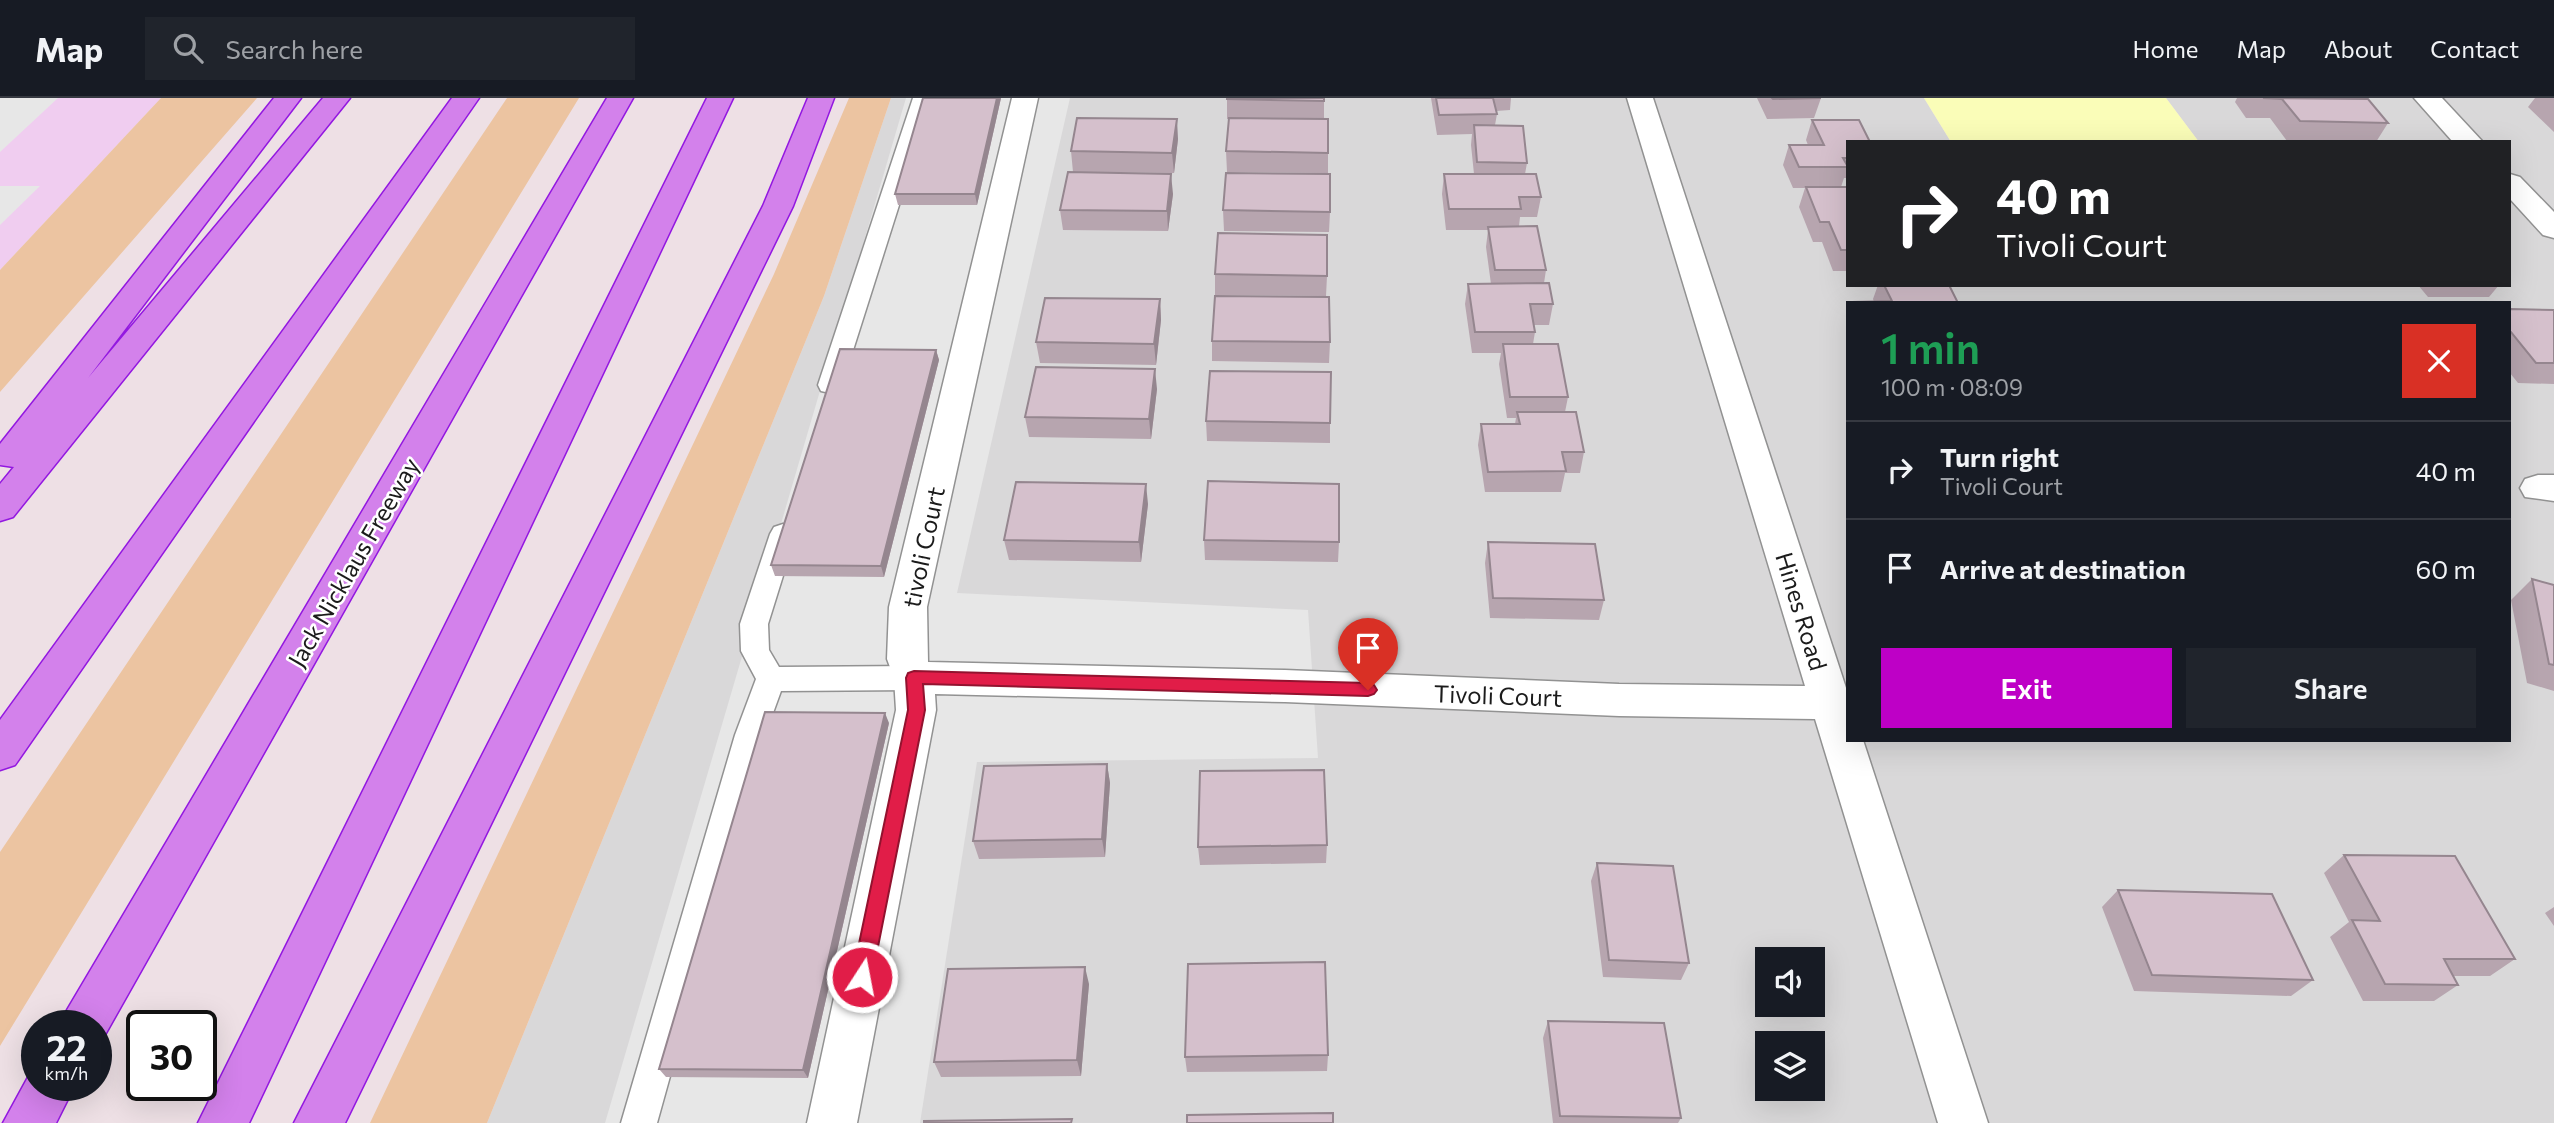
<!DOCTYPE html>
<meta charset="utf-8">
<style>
:root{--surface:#171b24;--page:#20242c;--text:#f1f3f6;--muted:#9ea1a6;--line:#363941;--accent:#be00c6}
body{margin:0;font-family:Commissioner,sans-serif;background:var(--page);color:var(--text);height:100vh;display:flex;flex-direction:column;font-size:26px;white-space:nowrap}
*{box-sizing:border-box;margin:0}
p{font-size:23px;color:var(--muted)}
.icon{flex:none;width:38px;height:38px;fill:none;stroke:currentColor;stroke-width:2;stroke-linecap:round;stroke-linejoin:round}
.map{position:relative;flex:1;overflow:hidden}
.drawer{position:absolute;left:1846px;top:203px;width:665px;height:441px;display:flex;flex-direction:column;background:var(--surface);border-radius:0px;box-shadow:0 7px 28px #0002}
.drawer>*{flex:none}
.banner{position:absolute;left:1846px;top:42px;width:665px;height:147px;border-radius:0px;box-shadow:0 7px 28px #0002;background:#202124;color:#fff;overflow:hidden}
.fabs{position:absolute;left:1755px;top:849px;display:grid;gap:14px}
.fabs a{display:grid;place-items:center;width:70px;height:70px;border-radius:0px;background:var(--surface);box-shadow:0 7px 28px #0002;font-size:35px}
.speed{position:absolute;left:21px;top:912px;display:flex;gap:14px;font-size:35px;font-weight:700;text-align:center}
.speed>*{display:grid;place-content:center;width:91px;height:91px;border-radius:50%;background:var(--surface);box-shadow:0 7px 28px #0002;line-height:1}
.speed small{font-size:18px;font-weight:400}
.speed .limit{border:4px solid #111;border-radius:10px;background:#fff;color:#111}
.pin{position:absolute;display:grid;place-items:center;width:60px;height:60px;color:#fff;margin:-72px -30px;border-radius:50% 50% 50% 0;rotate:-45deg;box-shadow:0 0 7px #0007}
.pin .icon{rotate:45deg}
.me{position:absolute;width:77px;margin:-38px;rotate:11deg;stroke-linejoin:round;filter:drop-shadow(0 0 5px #0008)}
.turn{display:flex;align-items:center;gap:24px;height:147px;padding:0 35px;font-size:32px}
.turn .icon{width:91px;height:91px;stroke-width:2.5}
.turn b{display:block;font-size:49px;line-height:60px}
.round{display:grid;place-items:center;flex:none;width:74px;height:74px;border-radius:0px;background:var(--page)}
.overview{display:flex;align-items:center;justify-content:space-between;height:119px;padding:0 35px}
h1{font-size:42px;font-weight:600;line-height:52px;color:#1e9e55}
.action{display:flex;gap:14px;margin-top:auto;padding:14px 35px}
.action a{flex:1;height:80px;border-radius:0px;background:var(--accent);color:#fff;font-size:28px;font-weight:600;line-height:80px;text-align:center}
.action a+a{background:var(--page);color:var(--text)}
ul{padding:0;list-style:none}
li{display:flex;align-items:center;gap:21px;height:98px;padding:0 35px;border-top:2px solid var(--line)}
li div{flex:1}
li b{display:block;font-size:26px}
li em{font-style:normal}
header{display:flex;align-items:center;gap:42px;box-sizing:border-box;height:98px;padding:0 35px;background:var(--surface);border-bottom:2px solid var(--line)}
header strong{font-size:33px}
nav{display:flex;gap:38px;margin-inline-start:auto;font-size:24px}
.search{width:490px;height:63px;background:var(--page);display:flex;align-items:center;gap:18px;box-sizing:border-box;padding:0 24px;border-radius:0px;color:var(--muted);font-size:26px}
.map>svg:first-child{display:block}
.residential{fill:#d9d8d9;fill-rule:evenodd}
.commercial{fill:#f0cdf0}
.grass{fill:#ecc4a1}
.park{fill:#fafdb8}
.parking{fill:#e7e7e7}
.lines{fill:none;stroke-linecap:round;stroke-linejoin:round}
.service-casing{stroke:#929292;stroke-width:3}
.minor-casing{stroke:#929292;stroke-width:3}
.motorway-casing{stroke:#9318e0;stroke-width:3}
.service{fill:#fff;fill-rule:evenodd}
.minor{fill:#fff;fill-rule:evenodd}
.motorway{fill:#d381eb;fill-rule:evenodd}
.wall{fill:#b7a5af}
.shaded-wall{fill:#95868f}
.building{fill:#d5c0cc;stroke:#95868f;stroke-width:2}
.route{fill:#e11d48;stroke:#92132f;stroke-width:2}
.labels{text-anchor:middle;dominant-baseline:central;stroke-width:5;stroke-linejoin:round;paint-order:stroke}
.street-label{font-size:24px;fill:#1b1b1b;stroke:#fff}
</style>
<header>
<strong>Map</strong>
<div class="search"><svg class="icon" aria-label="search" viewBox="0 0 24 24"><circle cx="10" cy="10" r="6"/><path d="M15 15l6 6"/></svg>Search here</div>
<nav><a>Home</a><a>Map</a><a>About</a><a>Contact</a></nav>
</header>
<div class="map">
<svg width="2554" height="1025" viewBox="0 0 2554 1025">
<rect width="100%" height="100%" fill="#eee0e5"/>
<!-- residential -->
<path class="residential" d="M891,0H1924L1951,44H1848V187H2510V44H2199L2166,0H2554V1025H487L824,198ZM1848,205H2510V642H1848ZM1768,861H1813V906H1768ZM1768,945H1813V990H1768Z"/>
<!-- commercial -->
<path class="commercial" d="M0,0H161L0,172Z"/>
<!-- grass -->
<path class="grass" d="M161,0H257L0,294V172Z
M507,0H579L0,948V754Z
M849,0H891L824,198L487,1025H370L774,176Z"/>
<!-- park -->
<path class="park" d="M1924,0H2166L2199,44H1951Z"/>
<!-- parking -->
<path class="parking" d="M0,0H58L0,54Z
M906,0H1070L957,495L1308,512L1318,660L977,664L920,1025H605Z
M0,88H40L0,127Z"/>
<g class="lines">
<!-- service casing -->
<g class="service-casing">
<path id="service" d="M913,0H933L842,287L839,293L830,295L821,293L818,287Z
M783,426L792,429L796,436L768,526L769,552L779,569L914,568L924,572L929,580L924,588L914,592L781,593L765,637L657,1025H621L735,637L756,581L741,553L740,526L770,436L774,429Z"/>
</g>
<!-- minor casing -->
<g class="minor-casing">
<path id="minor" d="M1012,0H1038L927,509L928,564L1285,572L1619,586L1805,588L1627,0H1653L1848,596V642H1863L1988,1025H1938L1815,621L1619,618L1285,604L935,596L936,612L857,1025H807L896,612L894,580L887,561L889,509Z
M2414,0H2442L2483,44H2453Z
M2510,76L2520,79L2554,114V140L2543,137L2510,101Z
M2538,377H2554V403L2525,399L2520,390L2525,381Z"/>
</g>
<!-- motorway casing -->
<g class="motorway-casing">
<path id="motorway" d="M274,0H301L88,280L323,0H350L13,419L0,423V386L14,369L0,367V346Z
M452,0H479L15,667L0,672V622Z
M607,0H633L101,944L96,946V928H60L67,912Z
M707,0H733L249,1025H198Z
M808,0H834L793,108L345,1025H294L763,108Z
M37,968V987H75L56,1025H3L33,970Z"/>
</g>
<!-- service -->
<use href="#service" class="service"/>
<!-- minor -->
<use href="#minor" class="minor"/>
<!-- motorway -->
<use href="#motorway" class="motorway"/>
</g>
<!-- wall -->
<path class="wall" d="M923,0H1001L977,107H898L895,96Z
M1227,0H1324V21L1328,55V75L1227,74L1226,53L1229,21H1227Z
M1431,0H1511L1510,12L1496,13L1497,16L1495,27L1527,65L1525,76L1541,99L1537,119H1520L1519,128L1546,172L1544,185L1553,206L1549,227H1534L1535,234L1533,246L1568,299L1565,314L1584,354L1580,375H1565L1561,394H1485L1478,347L1481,326H1515L1516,320H1507L1499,266L1501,255H1472L1465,206L1468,186H1491L1486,149L1488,132H1446L1442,96L1444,76H1474L1471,47L1472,36L1437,37Z
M1757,0H1821L1814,20L1767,21Z
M2237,0H2340L2388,25L2376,44L2287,43L2270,20H2246L2235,4Z
M2535,0H2554V34L2528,9Z
M1812,22L1848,44V80H1844L1841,89H1848V173H1833L1822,144H1813L1799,109L1805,90H1793L1783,67L1789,47H1808L1806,42Z
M1178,41L1174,75L1073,74L1071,53Z
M1173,96L1168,133L1063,132L1060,112Z
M1223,112L1330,114L1329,134L1224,133Z
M1215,176L1327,178L1326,198L1215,197Z
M1878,187H1949L1958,205H1854V204H1874L1873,201Z
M2418,187H2499L2489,199H2428Z
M1160,201L1161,222L1156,267L1040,265L1036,244Z
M2510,211L2554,212V286L2518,285L2510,275Z
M1212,243L1330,244L1329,265L1212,263Z
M936,252L939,262L884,479L775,478L771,467Z
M1157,291L1151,341L1029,339L1025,319Z
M1206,323L1330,325V345L1207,343Z
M1148,406L1141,464L1009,462L1004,442Z
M1204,442L1339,444L1338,464L1205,462Z
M1488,444L1604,502L1599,522L1490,520L1485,465Z
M2532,481L2554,487V593L2527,585L2511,502Z
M889,625L808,980L666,979L659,971Z
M1107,666L1110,685L1105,759L979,761L973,743Z
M1327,747L1326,765L1200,767L1198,749Z
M2344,757L2515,861L2490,878H2454L2458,887L2434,903H2363L2330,839L2349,824L2324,775Z
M1597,765L1689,865L1681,882L1603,879L1591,783Z
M2118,792L2313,882L2291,898L2134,893L2102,809Z
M2554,809V828L2545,815Z
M1089,886L1081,978L941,979L934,964Z
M1548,923L1681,1020L1678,1025H1553L1543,940Z
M1328,957L1327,973L1187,974L1185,959Z"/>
<!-- shaded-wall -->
<path class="shaded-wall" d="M997,0H1001L977,107L975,96Z
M1177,21L1178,41L1174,75L1172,55Z
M1171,76L1173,96L1168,133L1167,113Z
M1160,201L1161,222L1156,267L1154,246Z
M936,252L939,262L884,479L881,468Z
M1155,271L1157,291L1151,341L1149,321Z
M1146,386L1148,406L1141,464L1139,444Z
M885,615L889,625L808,980L803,972Z
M1107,666L1110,685L1105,759L1102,741Z
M1085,869L1089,886L1081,978L1077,962Z"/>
<!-- building -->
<path class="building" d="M923,0H997L975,96H895Z
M1227,0H1324V3L1227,1Z
M1436,0H1493L1497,16L1439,17Z
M1772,0H1821L1773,1Z
M2263,0L2368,1L2388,25L2300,23L2282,1Z
M1077,20L1177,21L1172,55L1071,53Z
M1229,20L1328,21V55L1226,53Z
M1812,22H1859L1870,44H1848V60H1843L1848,69H1799L1789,47H1824Z
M1474,27L1523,28L1527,65L1477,64Z
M1068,74L1171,76L1167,113L1060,112Z
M1226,75L1330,76V114L1223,112Z
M1444,76H1536L1541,99H1519L1521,111H1449Z
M1806,89H1848V152H1841L1829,124H1820Z
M1537,128L1546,172H1495L1488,129Z
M1218,135L1327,137V178L1215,176Z
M1549,185L1553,206H1530L1535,234H1475L1468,186Z
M1884,187H1949L1958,205H1855L1854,204L1892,203Z
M1215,198L1329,199L1330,244L1212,243Z
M1045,200L1160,201L1154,246L1036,244Z
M2510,211L2554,212V265H2536L2510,233Z
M1503,246H1558L1568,299H1510Z
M840,251L936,252L881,468L771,467Z
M1036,269L1155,271L1149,321L1025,319Z
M1210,273L1331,274L1330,325L1206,323Z
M1517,314H1576L1584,354H1562L1566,373L1488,374L1481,326H1520Z
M1208,383L1339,386V444L1204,442Z
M1016,384L1146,386L1139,444L1004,442Z
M1488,444L1595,446L1604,502L1493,500Z
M2532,481L2554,487V567L2549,566Z
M765,614L885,615L803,972L659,971Z
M1107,666L1102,741L973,743L984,668Z
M1324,672L1327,747L1198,749L1200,673Z
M2344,757L2455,758L2515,861H2444L2458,887L2385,886L2352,822L2380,823Z
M1597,765L1673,768L1689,865L1609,862Z
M2118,792L2272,796L2313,882L2152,877Z
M1325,864L1328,957L1185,959L1188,866Z
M1085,869L1077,962L934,964L948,871Z
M1548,923L1664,925L1681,1020L1560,1018Z
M1333,1015V1025H1187V1017Z
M1072,1021L1071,1025H924V1023Z"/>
<!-- route -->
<path class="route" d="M914,573L1368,585L1374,587L1377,592L1374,596L1368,598L923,586L925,612L872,879L869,886L862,888L855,886L852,879L908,612L906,580L908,575Z"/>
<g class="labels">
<!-- street labels -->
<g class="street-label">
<text transform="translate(923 449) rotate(-78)">tivoli Court</text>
<text transform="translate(353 464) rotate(-60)">Jack Nicklaus Freeway</text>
<text transform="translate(1802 513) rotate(73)">Hines Road</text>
<text transform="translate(1498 597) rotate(2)">Tivoli Court</text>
</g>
</g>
</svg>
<div class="fabs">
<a><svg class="icon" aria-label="sound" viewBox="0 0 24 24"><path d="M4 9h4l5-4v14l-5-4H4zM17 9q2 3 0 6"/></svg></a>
<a><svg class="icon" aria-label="layers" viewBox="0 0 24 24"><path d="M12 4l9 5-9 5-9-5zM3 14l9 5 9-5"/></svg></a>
</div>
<div class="speed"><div>22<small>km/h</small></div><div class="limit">30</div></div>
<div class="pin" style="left:1368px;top:592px;background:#d93025"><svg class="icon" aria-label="arrive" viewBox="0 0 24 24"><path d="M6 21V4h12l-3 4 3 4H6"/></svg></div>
<svg class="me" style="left:862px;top:879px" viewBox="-20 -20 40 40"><circle r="17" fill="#e11d48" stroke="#fff" stroke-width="3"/><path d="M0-11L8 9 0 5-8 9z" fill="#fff"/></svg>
<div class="banner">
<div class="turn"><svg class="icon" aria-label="right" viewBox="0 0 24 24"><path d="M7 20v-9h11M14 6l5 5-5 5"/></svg><div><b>40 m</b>Tivoli Court</div></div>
</div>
<section class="drawer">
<div class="overview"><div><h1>1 min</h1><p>100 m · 08:09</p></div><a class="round" style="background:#d93025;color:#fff"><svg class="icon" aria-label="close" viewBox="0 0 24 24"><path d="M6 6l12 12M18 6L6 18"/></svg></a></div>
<ul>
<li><svg class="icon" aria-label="right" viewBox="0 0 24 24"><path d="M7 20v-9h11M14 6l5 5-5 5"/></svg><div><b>Turn right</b><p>Tivoli Court</p></div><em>40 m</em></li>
<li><svg class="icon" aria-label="arrive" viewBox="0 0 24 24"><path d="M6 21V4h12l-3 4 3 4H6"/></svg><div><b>Arrive at destination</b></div><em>60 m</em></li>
</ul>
<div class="action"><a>Exit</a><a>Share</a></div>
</section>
</div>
